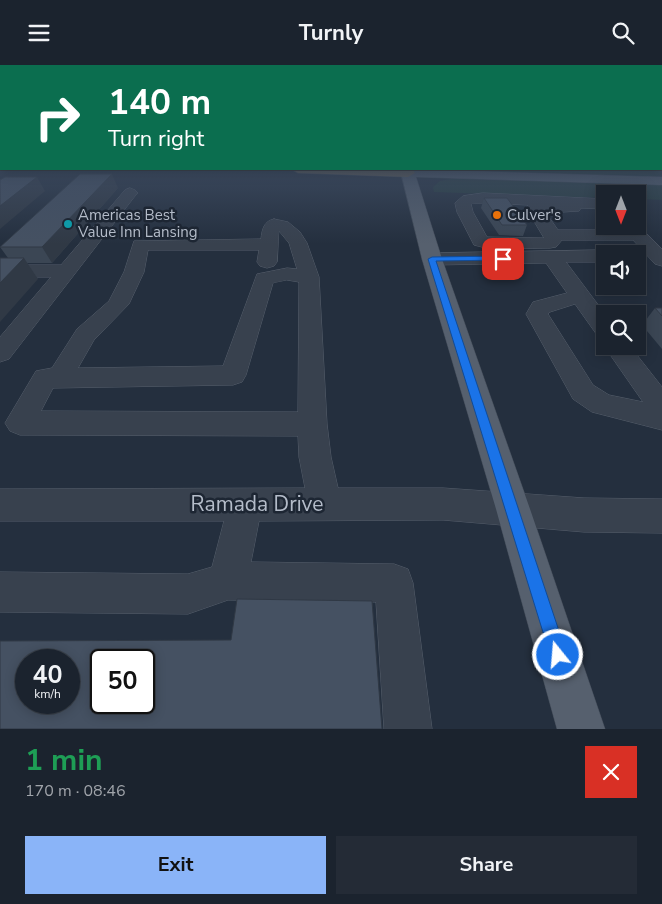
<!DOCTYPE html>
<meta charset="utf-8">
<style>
:root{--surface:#1b232e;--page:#242b36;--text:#f1f3f6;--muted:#a0a4aa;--line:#39404a;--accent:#8ab4f8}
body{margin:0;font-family:"Nunito Sans",sans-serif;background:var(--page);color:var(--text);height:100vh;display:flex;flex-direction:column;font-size:19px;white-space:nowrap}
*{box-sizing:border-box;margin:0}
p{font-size:16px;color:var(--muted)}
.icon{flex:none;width:28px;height:28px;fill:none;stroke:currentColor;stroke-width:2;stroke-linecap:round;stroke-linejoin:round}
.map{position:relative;height:664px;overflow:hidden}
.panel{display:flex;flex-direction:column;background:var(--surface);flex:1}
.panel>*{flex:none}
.hud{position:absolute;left:0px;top:0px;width:662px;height:105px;box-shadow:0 2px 12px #0003,0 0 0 1px var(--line);background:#0b6e4f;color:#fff;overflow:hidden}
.needle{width:32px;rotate:180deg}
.controls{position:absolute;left:596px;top:120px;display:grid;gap:10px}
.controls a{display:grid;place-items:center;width:50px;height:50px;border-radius:0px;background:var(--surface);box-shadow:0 2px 12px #0003,0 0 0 1px var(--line);font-size:25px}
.speed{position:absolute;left:15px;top:584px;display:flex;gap:10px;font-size:25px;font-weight:700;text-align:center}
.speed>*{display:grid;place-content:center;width:65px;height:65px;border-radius:50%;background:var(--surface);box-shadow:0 2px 12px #0003,0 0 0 1px var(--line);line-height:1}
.speed small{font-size:12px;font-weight:400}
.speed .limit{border:2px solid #111;border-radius:8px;background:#fff;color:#111}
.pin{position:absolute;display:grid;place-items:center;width:42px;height:42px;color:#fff;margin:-21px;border-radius:10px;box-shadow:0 2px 8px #0006}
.me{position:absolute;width:55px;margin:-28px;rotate:343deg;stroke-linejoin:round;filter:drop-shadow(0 0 4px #0008)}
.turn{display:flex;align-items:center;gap:18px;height:105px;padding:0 25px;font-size:22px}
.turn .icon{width:65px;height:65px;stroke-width:2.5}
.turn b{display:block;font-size:35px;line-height:42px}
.round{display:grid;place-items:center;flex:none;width:52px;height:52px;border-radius:0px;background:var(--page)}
.headline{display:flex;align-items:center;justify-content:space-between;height:85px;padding:0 25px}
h1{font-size:30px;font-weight:700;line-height:38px;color:#1e9e55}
.button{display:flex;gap:10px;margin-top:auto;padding:10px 25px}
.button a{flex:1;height:58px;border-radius:0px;background:var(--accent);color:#111;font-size:20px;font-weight:700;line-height:58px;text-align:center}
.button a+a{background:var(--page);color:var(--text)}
header{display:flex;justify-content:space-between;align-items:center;height:65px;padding:0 25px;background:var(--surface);font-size:22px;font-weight:700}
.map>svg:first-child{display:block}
.green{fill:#263c3f}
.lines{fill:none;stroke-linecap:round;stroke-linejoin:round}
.minor-casing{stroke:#565f6c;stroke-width:1}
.major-casing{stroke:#414a57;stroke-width:1}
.highway-casing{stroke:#434c59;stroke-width:1}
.minor{fill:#38414e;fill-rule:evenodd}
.major{fill:#56606e;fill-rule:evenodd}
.highway{fill:#746855;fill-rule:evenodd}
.wall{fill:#3b4654}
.shaded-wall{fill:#303945}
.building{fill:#455162;stroke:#303945;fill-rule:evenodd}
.route{fill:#1a73e8;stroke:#114b97}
.food-dot{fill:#e8710a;stroke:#1d2633;stroke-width:2}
.culture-dot{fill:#0f9aa8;stroke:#1d2633;stroke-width:2}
.labels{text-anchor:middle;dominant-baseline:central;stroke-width:5;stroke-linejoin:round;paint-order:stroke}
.far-poi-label{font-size:15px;fill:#b4bcc9;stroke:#1d2633;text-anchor:start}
.near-street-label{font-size:21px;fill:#b4bcc9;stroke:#1d2633}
</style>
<header><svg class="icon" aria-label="menu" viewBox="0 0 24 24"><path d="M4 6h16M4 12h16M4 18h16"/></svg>Turnly<svg class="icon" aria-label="search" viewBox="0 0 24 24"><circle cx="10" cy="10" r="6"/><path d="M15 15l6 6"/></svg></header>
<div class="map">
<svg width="662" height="664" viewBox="0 0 662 664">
<rect width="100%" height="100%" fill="#242f3e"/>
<!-- green -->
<path class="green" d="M661,103L662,113L423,104H661Z
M453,113L662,120V135L638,134V129H605V133L434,127L433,122L440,116Z"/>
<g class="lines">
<!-- minor casing -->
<g class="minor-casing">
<path id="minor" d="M130,123L135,125L138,128L135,131L9,294L0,297V272L51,212H0V200H61L125,125Z
M483,128L605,134V144L581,143L579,146L546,148L558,165H623L621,161L638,160L662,184V201L655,199L633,175H562L556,182L550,183L490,184L474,180L457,147L455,138L463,131ZM483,138L528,140L526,143L544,173L487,172L473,147L471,139Z
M274,154L288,157L300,167L307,178L319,212L327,359L331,392L338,423H443L584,433L662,434V468L584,467L443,455L259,456L251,497L394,499L408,504L413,518L432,664H384L376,537L228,535L188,549L0,547V507L188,509L212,502L224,456H0V424L305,423L299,392L298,371L20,370L10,366L5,358L36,306L52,303L77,264L109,236L124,207L134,176L261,174C262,164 264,156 274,154ZM279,166L289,178L297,204L287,203L257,209L223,301L78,303L94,275L129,239L144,207L148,185H259L257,197L260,201L267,203L274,201L277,197ZM287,215L299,217L298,347L41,346L53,323L233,320L242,317L246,310L273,218Z
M605,185L613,189H605V197H566L605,249V273L597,270L575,239L550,247L548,249L593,320L609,330L643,337L611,291L615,285L624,282L633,285L662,322V365L592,347L573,334L526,249L533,237L567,228L546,198L432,200L425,198L422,194L425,190L432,188Z"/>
</g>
<!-- major casing -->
<g class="major-casing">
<path id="major" d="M661,86H662V92H661Z
M400,104L662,112V120L416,112L442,194L530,444L605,664H557L496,444L422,194Z"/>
</g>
<!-- highway casing -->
<g class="highway-casing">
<path id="highway" d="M0,86H1V93H0Z
M291,104H406L413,105L415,108L408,112L298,108Z"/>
</g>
<!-- minor -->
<use href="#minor" class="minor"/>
<!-- major -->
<use href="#major" class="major"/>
<!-- highway -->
<use href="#highway" class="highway"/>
</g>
<!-- wall -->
<path class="wall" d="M118,123L52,198H27L38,214L8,193L0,182Z
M484,133L527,160L523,171L499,170L481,143Z
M655,243H662V284L642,260Z"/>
<!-- shaded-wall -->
<path class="shaded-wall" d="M112,109L118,123L52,198L42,182Z
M37,112L45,126L0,164V141Z
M24,193L38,214L0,257V218Z"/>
<!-- building -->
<path class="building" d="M80,109H112L42,182H0Z
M5,112H37L0,141V115Z
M484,133H507L527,160H502Z
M0,193H24L0,218Z
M655,243H662V251Z
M237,534L372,536L382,664H0V576L231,575ZM26,595H69V638H26ZM101,595H144V638H101Z"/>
<!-- sky -->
<linearGradient id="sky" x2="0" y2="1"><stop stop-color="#141a22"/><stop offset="0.48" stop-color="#3f4d63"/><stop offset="1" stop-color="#3f4d63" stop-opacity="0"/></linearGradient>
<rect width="662" height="179" fill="url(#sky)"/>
<!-- route -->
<path class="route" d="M503,191L506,192V195L436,196L567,590L565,597L558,599L552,597L550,590L428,194L432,192Z"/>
<!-- markers -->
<circle class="food-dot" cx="497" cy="150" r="5"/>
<circle class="culture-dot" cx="68" cy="159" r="5"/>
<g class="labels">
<!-- far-poi labels -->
<g class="far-poi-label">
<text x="78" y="150">Americas Best<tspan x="78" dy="17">Value Inn Lansing</tspan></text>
<text x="507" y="150">Culver's</text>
</g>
<!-- near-street labels -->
<g class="near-street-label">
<text x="257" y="439">Ramada Drive</text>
</g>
</g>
</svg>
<div class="controls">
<a><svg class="needle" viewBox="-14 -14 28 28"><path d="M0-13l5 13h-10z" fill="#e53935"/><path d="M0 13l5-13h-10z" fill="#a0a4aa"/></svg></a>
<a><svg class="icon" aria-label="sound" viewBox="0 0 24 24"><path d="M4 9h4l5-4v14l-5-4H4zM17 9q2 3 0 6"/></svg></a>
<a><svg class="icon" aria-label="search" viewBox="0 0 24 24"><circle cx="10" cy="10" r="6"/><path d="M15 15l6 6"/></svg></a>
</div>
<div class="speed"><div>40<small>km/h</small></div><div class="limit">50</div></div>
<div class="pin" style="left:503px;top:194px;background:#d93025"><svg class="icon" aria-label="arrive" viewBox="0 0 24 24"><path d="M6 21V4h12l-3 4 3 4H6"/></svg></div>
<svg class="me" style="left:558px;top:590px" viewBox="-20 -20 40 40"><circle r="17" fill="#1a73e8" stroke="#fff" stroke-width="3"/><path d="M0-11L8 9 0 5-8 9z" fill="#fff"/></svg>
<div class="hud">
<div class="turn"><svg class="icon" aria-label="right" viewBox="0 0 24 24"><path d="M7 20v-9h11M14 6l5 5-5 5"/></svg><div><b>140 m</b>Turn right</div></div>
</div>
</div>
<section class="panel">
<div class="headline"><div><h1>1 min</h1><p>170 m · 08:46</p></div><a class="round" style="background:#d93025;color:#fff"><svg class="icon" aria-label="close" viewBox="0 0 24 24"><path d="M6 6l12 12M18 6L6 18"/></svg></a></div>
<div class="button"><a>Exit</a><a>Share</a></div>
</section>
